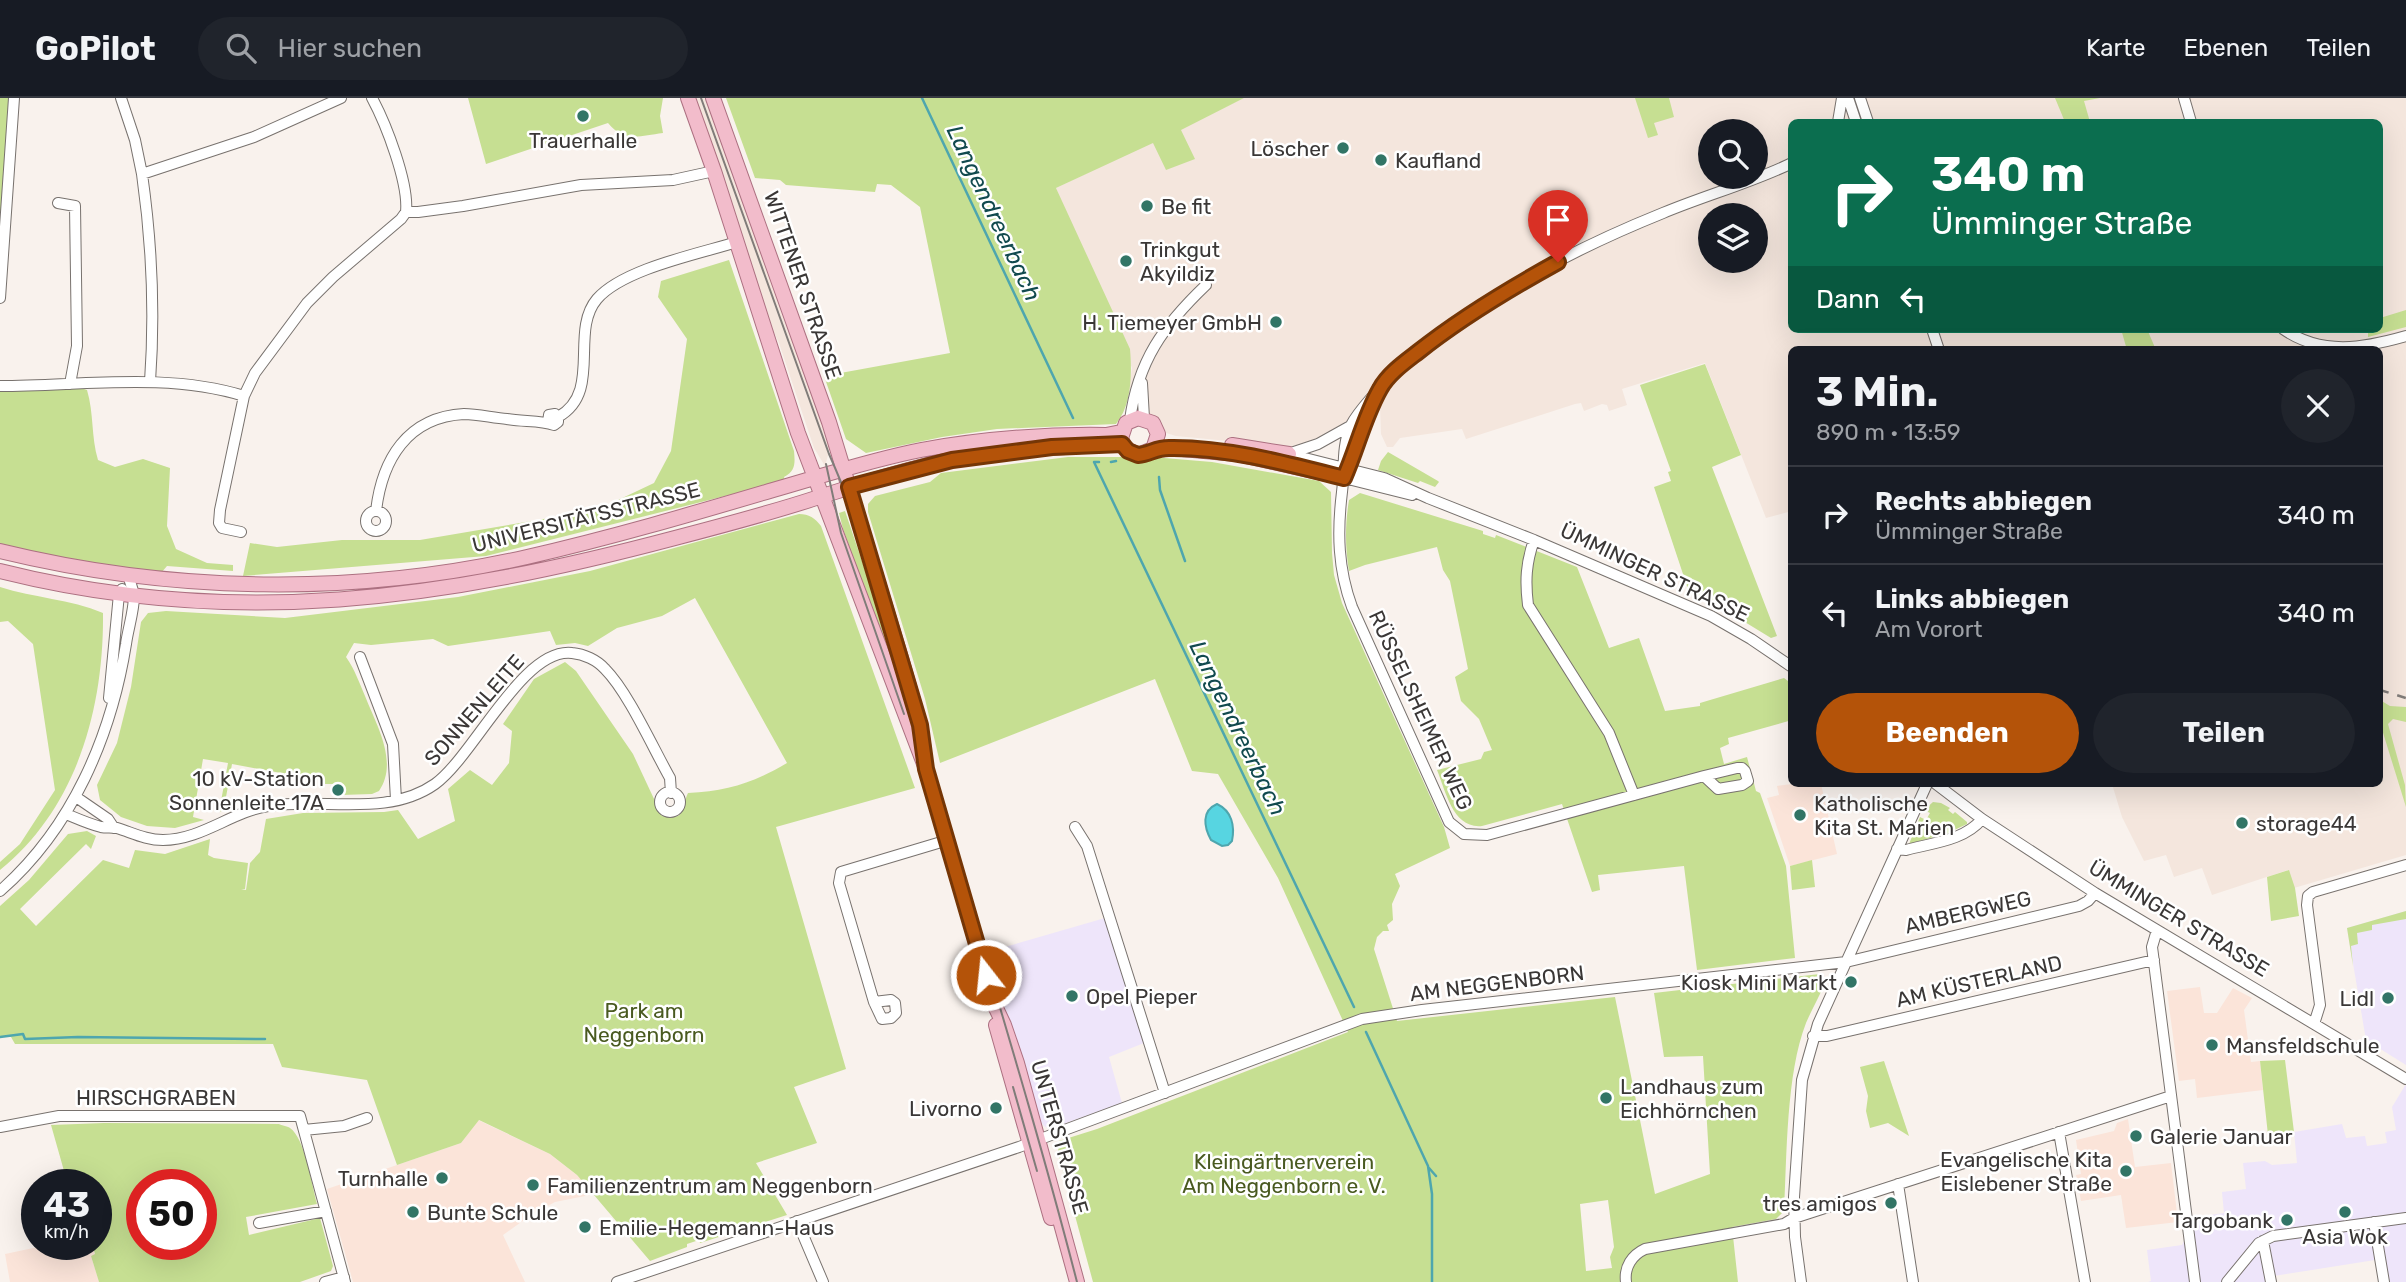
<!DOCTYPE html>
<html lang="de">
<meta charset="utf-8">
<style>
:root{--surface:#171b24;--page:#20242c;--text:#f1f3f6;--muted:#9ea1a6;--line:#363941;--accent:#b45309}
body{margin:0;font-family:Rubik,sans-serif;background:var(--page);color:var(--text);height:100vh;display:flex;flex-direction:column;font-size:26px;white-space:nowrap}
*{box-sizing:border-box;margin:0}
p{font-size:23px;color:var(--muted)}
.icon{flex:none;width:38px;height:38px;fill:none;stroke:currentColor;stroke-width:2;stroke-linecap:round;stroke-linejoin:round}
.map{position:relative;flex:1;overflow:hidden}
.side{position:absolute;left:1788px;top:248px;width:595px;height:441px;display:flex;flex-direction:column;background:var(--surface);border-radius:10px;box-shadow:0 7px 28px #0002}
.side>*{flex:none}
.guide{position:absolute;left:1788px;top:21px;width:595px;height:214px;border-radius:10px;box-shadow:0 7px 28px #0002;background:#0b6e4f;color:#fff;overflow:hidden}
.controls{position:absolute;left:1698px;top:21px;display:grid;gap:14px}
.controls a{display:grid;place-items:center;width:70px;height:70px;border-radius:50%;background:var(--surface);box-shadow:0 7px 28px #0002;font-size:35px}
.speed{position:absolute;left:21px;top:1071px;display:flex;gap:14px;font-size:35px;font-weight:700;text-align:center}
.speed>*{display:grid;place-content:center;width:91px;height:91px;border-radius:50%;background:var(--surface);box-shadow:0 7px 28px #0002;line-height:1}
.speed small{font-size:18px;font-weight:400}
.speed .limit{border:10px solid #d22;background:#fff;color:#111}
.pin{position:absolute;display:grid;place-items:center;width:60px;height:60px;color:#fff;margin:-72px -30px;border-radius:50% 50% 50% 0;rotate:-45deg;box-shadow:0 0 7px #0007}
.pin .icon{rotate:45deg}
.me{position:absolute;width:77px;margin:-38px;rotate:344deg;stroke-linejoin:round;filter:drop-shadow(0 0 5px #0008)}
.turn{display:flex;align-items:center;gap:24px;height:147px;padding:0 28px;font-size:32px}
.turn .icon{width:91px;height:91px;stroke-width:2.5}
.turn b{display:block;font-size:49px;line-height:60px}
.then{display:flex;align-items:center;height:66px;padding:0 28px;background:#0003;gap:14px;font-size:26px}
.round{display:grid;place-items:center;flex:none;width:74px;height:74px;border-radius:37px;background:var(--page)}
.headline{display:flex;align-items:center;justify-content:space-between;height:119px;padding:0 28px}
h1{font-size:42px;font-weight:700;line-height:52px}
.action{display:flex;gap:14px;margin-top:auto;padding:14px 28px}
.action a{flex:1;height:80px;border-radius:42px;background:var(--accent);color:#fff;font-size:28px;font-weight:700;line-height:80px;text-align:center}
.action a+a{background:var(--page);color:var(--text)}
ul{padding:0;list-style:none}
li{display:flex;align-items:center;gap:21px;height:98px;padding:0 28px;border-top:2px solid var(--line)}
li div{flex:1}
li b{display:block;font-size:26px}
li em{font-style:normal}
header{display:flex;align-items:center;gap:42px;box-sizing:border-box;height:98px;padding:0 35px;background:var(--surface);border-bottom:2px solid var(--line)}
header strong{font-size:33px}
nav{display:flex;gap:38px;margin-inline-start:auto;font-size:24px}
.search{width:490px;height:63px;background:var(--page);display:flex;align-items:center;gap:18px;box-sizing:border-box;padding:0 24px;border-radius:38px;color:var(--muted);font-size:26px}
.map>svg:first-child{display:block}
.commercial{fill:#eee5fa}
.built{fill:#f4e6dd;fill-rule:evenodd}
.education{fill:#fbe4d9}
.green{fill:#c6df92;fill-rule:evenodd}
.water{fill:#57d5e1;stroke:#4ea6ae;stroke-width:2}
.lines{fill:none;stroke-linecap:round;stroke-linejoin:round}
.stream{stroke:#4ea6ae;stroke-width:2.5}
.minor-casing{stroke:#78726e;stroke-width:12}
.major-casing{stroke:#ac7081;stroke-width:16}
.minor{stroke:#fff;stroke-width:10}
.major{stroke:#f2bccb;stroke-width:14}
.tram{stroke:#807c79;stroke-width:2}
.rail{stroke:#807c79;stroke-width:2.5;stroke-dasharray:9 9;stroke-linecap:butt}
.route-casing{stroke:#753606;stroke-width:18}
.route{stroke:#b45309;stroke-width:12}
.poi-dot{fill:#327566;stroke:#fff;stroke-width:2.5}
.labels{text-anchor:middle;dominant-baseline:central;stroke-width:5;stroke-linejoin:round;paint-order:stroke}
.poi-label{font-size:21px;fill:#3a3736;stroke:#fff;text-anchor:start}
.street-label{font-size:21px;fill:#3a3736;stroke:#fff}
.park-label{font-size:21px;fill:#495a20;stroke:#fff}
.water-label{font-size:23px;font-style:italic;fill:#114a4e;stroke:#fff}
</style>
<header>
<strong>GoPilot</strong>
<div class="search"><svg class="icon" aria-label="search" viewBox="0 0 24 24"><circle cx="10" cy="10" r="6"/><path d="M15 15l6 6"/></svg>Hier suchen</div>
<nav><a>Karte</a><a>Ebenen</a><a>Teilen</a></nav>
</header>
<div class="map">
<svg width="2406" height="1184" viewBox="0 0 2406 1184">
<rect width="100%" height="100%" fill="#f9f2ed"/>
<!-- commercial -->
<path class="commercial" d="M2406,813V967L2366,942L2347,830Z
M1105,820L1144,945L1109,959L1122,1005L1049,1031L1044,1028L1038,1020L988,854Z
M2406,986V1184H2380L2375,1162L2274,1178V1184H2148L2151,1183L2147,1152L2182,1147L2196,1119L2224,1115L2222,1094L2246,1091L2243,1065L2265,1063L2272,1067L2297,1065L2294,1034L2342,1026L2346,1040L2365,1038L2367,1048L2387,1045L2385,1034L2396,1032L2392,1009Z"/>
<!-- built -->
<path class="built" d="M693,0H706L711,11L831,346L825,368L814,350L779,245L768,222Z
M1244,0H2406V757L2294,790L2288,772L2212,797L2202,770L2174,779L2166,757L2144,763L2122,719L2112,686H2380V252H1792V413L1766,420L1705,265L1622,291L1627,307L1609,313L1607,307L1602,306L1584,313L1581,305L1575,306L1466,341L1462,331L1400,340L1393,349H1387L1381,336L1380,308L1376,307L1354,317L1340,330L1323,340L1289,349L1176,338L1166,335L1147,314L1125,315L1132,270L1056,90ZM1792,24H2380V231H1792ZM1710,33H1755V79H1710ZM1710,117H1755V163H1710Z"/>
<!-- education -->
<path class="education" d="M1792,686H1821L1837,756L1790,768L1767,700L1779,697L1777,688Z
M2200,889L2204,915H2217L2233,890L2252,900L2244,912L2251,964L2260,963L2263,992L2197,1000L2195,981L2179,983L2167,893Z
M2128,1021L2135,1069L2171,1065L2178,1124L2126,1130L2121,1097L2081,1103L2076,1077L2081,1076L2076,1042L2114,1033L2117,1025Z
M478,1022L550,1056L577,1077L595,1096L555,1104L531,1117L503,1137L525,1184H353L327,1091L461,1045Z
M52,1146H92L95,1157L91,1158L99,1184H10L5,1156Z"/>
<!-- green -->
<path class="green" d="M0,0H9L0,135Z
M468,0H663L660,18L663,35C639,38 625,45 608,25L486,66Z
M726,0H1244L1181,32L1195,61L1166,72L1153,45L1056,90L1130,251C1132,275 1132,307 1116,326L997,331L942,339L866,355L846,341L824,278L950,255L920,109L891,87L877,86L875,94L786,87L780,82L755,80Z
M1635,0H1669L1674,19L1654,25L1658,37L1648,40Z
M2055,0H2100L2084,3L2090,24H2065Z
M729,162L794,353C795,365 796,373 784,379L785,383L486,458L243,478L250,445L277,449L342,442H420L597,412L654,385L671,353L687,241L658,199L661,183Z
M2406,212V229L2368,239V231H2380V220Z
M2121,231H2147L2156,252H2127Z
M1705,266L1741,357L1712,369L1777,538L1771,540L1717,507L1689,494L1654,389L1671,383L1668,374L1671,373L1640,287Z
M75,288L87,292C94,315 91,339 98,362L115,369L143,361L170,370L167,428L176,451L207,465L233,467V473L167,468L161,475L81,464L0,447V292Z
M1388,354L1438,383L1439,384L1435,389L1420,383L1418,385L1378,372L1381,363Z
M1068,359H1125L1138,363L1152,359L1212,364L1319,383L1331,394L1332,455L1334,477L1342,505L1444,729L1450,750L1395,776L1400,788L1392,806L1393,822L1387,827L1389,833H1383L1377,839L1374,851L1397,923L1615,899L1655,1096L1710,1076L1703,958L1664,959L1654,895L1820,876L1825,885C1819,899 1812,911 1806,925C1786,976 1787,1058 1784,1113L1776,1121L1732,1129L1738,1184H1093L1058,1055L1059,1043L1097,1031L1348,934L1278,780L1218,676L1192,673L1155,581L940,665L925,601L868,414V406L875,398L930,384L941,375ZM1608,1102L1614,1149L1610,1159L1612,1170L1586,1173L1580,1106Z
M1360,395L1483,433V436L1495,440L1496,437L1577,469L1609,550L1639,540L1665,613L1700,608V605L1784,580L1792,586V622L1728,640L1729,646L1720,650L1724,666L1747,659L1756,693L1760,695L1786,768L1795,860L1697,872L1684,768L1598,777L1600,792L1592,794L1562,706L1482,728C1453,731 1446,694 1437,672L1481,661L1484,654L1492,652L1479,621L1461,603L1455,579L1468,571L1450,483L1443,472L1437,449L1365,467L1349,473C1345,449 1345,426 1349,402Z
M845,413L892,552L887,554L843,431L839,415Z
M799,416C809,416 815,420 821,428L915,690L776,729L846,971L794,989L817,1045L756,1065L787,1117L700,1145L699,1142L687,1146V1149L650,1163L577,1077L550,1056L479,1022L461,1045L397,1067L367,982L282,969L273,946H15L11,939L0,938V808L29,782L68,736L87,733L96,738L91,751L86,746L20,811L36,828L103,762L129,770L135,752L165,756L210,741L208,757L214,760L248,765L245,791H241L246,792L250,765L260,754L266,721L303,715L384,714L398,712L418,741L455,723L448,691L470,672L492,687L509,665L512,633L503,626L534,581L565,564L576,573L633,656L662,718C687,724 681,709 688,695C727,693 753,685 787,665L695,500L662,518L617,530L588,548L575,545L556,547L550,533L448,548L433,541L371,547L354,545L346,559C355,572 359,584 365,598C376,626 399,664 379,693L372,696L341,697L342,690L333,689V686H318V679H303L232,666L226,699L236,701L235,708L219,714L228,665L203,661L193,719L204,722L175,730L147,728L121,719L100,702L97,687L117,645L131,589L141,524L148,515L166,513L285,520L458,499L590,473Z
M0,489C34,500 70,501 103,515C104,610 77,710 0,772V764L20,746L55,692L33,546L8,523L0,524Z
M2380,602L2390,608L2406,609V624L2393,621L2388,626L2405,687L2406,709L2380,625Z
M1933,704L1941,705L1950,710L1948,712L1953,716L1955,714L1967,724V726L1948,735L1909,746L1920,719L1926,722L1930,715L1924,712Z
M1812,762L1815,789L1792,792L1790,768Z
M2289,772L2295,790L2299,818L2271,823L2267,779Z
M2406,813V821L2372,827V832L2357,835L2358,846L2351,848L2353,868L2347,830Z
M2285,962L2294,1034L2268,1037L2260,963Z
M1884,963L1909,1038L1888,1025L1870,1030L1866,1013L1868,998L1860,969Z
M104,1025L279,1026C281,1027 289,1029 290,1030C305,1040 312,1088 317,1106L246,1119L249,1137L320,1120L333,1168L331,1173L300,1184H99L91,1158L95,1156L92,1146H96V1087H68L51,1027ZM142,1087H201V1146H142Z"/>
<!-- water -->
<path class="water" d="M1217,706C1232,713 1235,728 1232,743L1228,747L1222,748L1211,742C1204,729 1201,713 1217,706Z"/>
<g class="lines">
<!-- stream -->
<path class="stream" d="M922,0L1073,320
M1099,364H1094L1354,909
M1111,364L1116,363
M1159,379L1160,392L1185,463
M1366,934L1428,1068L1432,1096V1184
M0,939L23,936L25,941L78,939L265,941
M1429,1070L1436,1078"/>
<!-- minor casing -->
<g class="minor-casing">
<path id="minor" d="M121,0L135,42L142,76
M1848,0L1856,24
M1860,0L1868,24
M2184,0L2191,24
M1838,24L1842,0
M58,105L75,108L77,248L70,286
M406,114H418L463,108L581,87L673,82L714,73
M0,200L14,0
M1932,231L1939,252
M2283,231C2322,258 2364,250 2406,238
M150,284C155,214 152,146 142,76L254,39L341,0
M1142,285L1144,320
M0,288C81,288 166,274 244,298
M1130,322C1138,263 1163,228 1206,187
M548,324L549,317L555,316L558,319C603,294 569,234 597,201C623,171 698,156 737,144
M1291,355L1318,346L1352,327
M1289,356L1384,380L1428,400L1534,442L1711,518L1751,541L1792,569
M1347,373L1364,326L1375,300
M1344,380L1412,397
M376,413C382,362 407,319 464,316C478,316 493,320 507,321C522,324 541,322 554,327L558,324V319
M366 423a10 10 0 1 1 20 0a10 10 0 1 1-20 0Z
M241,434L222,430L219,425L220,412L244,298L255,275L307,205L333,179L401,121L406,114C409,85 386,26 372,0
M1534,442C1526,465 1525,483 1528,507L1609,635L1634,697
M360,559L393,646L396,702
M109,600L119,496L122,491
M1737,670H1742L1745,673L1748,683L1742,687L1718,691L1704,678Z
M1704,678L1487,737L1464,736L1449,724L1352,509C1338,471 1337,435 1342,394C1345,371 1341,349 1351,327C1358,314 1368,304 1377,293C1443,217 1571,152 1663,115C1706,97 1751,85 1792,65
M1936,686L1982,721L2095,795L2406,981
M660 704a10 10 0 1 1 20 0a10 10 0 1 1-20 0Z
M76,699L108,721L114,730
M66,716C78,721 89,726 101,729C106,730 112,729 117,730C133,735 146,742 163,742C201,742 231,714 268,708C322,699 387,720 435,686C474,658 523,549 572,555C584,556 597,562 605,571C628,594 653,650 670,680L671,695
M1075,729L1087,748L1165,995
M1897,751L1906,752C1931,745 1964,743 1982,721
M0,793C72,730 111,639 126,546C128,531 134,513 134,498C133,491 130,484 128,477
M2157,832L2152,849L2195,1184
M874,904L891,902L895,905L896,915L891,920L882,921L874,904L839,785L841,774L948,742
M2314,926L2320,907L2307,807L2308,798L2313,794L2406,767
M1813,938H1827L2154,862
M0,1029L59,1018H300L345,1184
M304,1032L344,1028L367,1020
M2059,1034L2085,1184
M1898,1086L1913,1184
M797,1123L823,1184
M2374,1124L2384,1184
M259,1125L326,1113
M2263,1143L2271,1184
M325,1184L344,1179
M617,1184L1019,1049L1362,921L1422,912L1846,864L2079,808L2088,803L2095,795
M1626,1184C1624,1169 1632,1157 1645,1151L1784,1126L1794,1120L2171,998
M1801,1184L1795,1139L1794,1099L1802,982L1818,926L1927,686
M2227,1184L2259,1145L2273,1138L2406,1120"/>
</g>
<!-- major casing -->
<g class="major-casing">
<path id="major" d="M688,0L714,73L798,335L926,671L995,908L1004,927L1017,965L1077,1184
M713,0L829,324L901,560L920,627L924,652
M1232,347L1289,356
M1153,351L1158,336L1153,325L1138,320L1126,325L1121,340L1125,350L1138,357L1153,351L1171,350L1237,356L1344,380
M0,453C172,495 355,498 527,459C610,440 692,416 773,392C822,378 870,362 921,352C982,341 1044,336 1106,337L1121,334
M0,473C235,532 445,501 675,440C721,428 767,416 813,401C858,387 904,371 951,362C1007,351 1065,349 1123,346
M996,927L1051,1120"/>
</g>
<!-- minor -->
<use href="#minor" class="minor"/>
<!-- major -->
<use href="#major" class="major"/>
<!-- tram -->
<path class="tram" d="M701,0L829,356C878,466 905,585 938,700C985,861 1035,1021 1077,1184
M826,366L841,435L904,616
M1013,989L1037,1073"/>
<!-- rail -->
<path class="rail" d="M2380,592L2406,600"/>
</g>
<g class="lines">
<!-- route casing -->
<g class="route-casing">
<path id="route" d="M986,877L926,671L920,627L849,389L952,362L1052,349L1122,346L1128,353L1138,357C1150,356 1155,350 1169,350C1226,349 1289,366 1344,380C1357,351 1364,319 1380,291C1388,276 1405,264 1418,254C1462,219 1509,191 1558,164"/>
</g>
<!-- route -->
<use href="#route" class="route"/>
</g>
<!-- markers -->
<g class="poi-dot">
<circle cx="583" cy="18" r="7"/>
<circle cx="1343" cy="50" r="7"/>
<circle cx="1381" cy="62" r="7"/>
<circle cx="1147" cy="108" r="7"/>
<circle cx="1126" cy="163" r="7"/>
<circle cx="1276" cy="224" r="7"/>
<circle cx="338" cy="692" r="7"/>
<circle cx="1800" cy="717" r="7"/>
<circle cx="2242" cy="725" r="7"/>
<circle cx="1851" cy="884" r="7"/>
<circle cx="1072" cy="898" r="7"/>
<circle cx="2388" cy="900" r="7"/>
<circle cx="2212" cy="947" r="7"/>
<circle cx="1606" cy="1000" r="7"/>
<circle cx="996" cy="1010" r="7"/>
<circle cx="2136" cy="1038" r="7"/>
<circle cx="2126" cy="1073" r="7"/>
<circle cx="442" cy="1080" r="7"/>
<circle cx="533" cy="1087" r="7"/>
<circle cx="1891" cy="1105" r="7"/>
<circle cx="413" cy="1114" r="7"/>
<circle cx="2345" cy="1114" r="7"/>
<circle cx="2287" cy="1122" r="7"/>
<circle cx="585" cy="1129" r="7"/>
</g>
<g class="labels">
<!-- poi labels -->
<g class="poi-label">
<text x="583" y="42" text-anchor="middle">Trauerhalle</text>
<text x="1329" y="50" text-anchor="end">Löscher</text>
<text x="1395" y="62">Kaufland</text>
<text x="1161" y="108">Be fit</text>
<text x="1140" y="151">Trinkgut<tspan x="1140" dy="24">Akyildiz</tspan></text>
<text x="1262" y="224" text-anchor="end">H. Tiemeyer GmbH</text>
<text x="324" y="680" text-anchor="end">10 kV-Station<tspan x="324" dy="24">Sonnenleite 17A</tspan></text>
<text x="1814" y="705">Katholische<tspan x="1814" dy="24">Kita St. Marien</tspan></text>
<text x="2256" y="725">storage44</text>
<text x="1837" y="884" text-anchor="end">Kiosk Mini Markt</text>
<text x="1086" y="898">Opel Pieper</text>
<text x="2374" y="900" text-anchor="end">Lidl</text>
<text x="2226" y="947">Mansfeldschule</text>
<text x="1620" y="988">Landhaus zum<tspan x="1620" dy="24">Eichhörnchen</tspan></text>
<text x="982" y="1010" text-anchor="end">Livorno</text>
<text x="2150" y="1038">Galerie Januar</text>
<text x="2112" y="1061" text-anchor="end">Evangelische Kita<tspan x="2112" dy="24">Eislebener Straße</tspan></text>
<text x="428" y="1080" text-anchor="end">Turnhalle</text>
<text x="547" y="1087">Familienzentrum am Neggenborn</text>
<text x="1877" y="1105" text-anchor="end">tres amigos</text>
<text x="427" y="1114">Bunte Schule</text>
<text x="2273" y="1122" text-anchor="end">Targobank</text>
<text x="599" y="1129">Emilie-Hegemann-Haus</text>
<text x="2345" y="1138" text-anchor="middle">Asia Wok</text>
</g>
<!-- street labels -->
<g class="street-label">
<text transform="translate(803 187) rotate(71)">WITTENER STRASSE</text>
<text transform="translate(586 419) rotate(-14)">UNIVERSITÄTSSTRASSE</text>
<text transform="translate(1655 474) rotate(25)">ÜMMINGER STRASSE</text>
<text transform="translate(474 612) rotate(-49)">SONNENLEITE</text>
<text transform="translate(1421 612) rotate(65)">RÜSSELSHEIMER WEG</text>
<text transform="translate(1968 814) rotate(-13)">AMBERGWEG</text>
<text transform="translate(2179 820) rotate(31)">ÜMMINGER STRASSE</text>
<text transform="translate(1979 883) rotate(-13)">AM KÜSTERLAND</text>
<text transform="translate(1497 885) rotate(-7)">AM NEGGENBORN</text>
<text x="156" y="999">HIRSCHGRABEN</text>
<text transform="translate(1060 1039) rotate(74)">UNTERSTRASSE</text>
</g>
<!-- park labels -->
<g class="park-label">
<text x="644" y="912">Park am<tspan x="644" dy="24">Neggenborn</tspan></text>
<text x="1284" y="1063">Kleingärtnerverein<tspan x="1284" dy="24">Am Neggenborn e. V.</tspan></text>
</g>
<!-- water labels -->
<g class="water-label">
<text transform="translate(994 115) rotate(65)">Langendreerbach</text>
<text transform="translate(1238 630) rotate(64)">Langendreerbach</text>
</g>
</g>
</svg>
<div class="controls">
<a><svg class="icon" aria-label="search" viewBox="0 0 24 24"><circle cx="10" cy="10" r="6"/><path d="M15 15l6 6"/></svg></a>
<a><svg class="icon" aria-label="layers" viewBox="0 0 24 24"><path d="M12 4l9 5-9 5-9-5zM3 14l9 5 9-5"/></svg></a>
</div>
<div class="speed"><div>43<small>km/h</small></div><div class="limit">50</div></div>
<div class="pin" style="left:1558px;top:164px;background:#d93025"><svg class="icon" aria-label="arrive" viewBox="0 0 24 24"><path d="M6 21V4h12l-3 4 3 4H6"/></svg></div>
<svg class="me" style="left:986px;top:877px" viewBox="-20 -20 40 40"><circle r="17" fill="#b45309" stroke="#fff" stroke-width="3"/><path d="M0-11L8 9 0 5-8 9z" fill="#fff"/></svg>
<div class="guide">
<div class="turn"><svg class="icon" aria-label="right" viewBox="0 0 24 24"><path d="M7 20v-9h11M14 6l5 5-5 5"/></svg><div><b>340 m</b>Ümminger Straße</div></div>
<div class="then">Dann<svg class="icon" aria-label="left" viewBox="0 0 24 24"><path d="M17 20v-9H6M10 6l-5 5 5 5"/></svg></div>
</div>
<section class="side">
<div class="headline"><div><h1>3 Min.</h1><p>890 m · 13:59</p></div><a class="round"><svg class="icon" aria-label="close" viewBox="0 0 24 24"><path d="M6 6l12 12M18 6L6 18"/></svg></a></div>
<ul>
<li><svg class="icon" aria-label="right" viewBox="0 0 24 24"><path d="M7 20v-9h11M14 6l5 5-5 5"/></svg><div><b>Rechts abbiegen</b><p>Ümminger Straße</p></div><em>340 m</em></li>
<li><svg class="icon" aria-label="left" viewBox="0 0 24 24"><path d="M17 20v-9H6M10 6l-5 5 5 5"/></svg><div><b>Links abbiegen</b><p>Am Vorort</p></div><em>340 m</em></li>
</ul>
<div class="action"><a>Beenden</a><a>Teilen</a></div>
</section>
</div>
